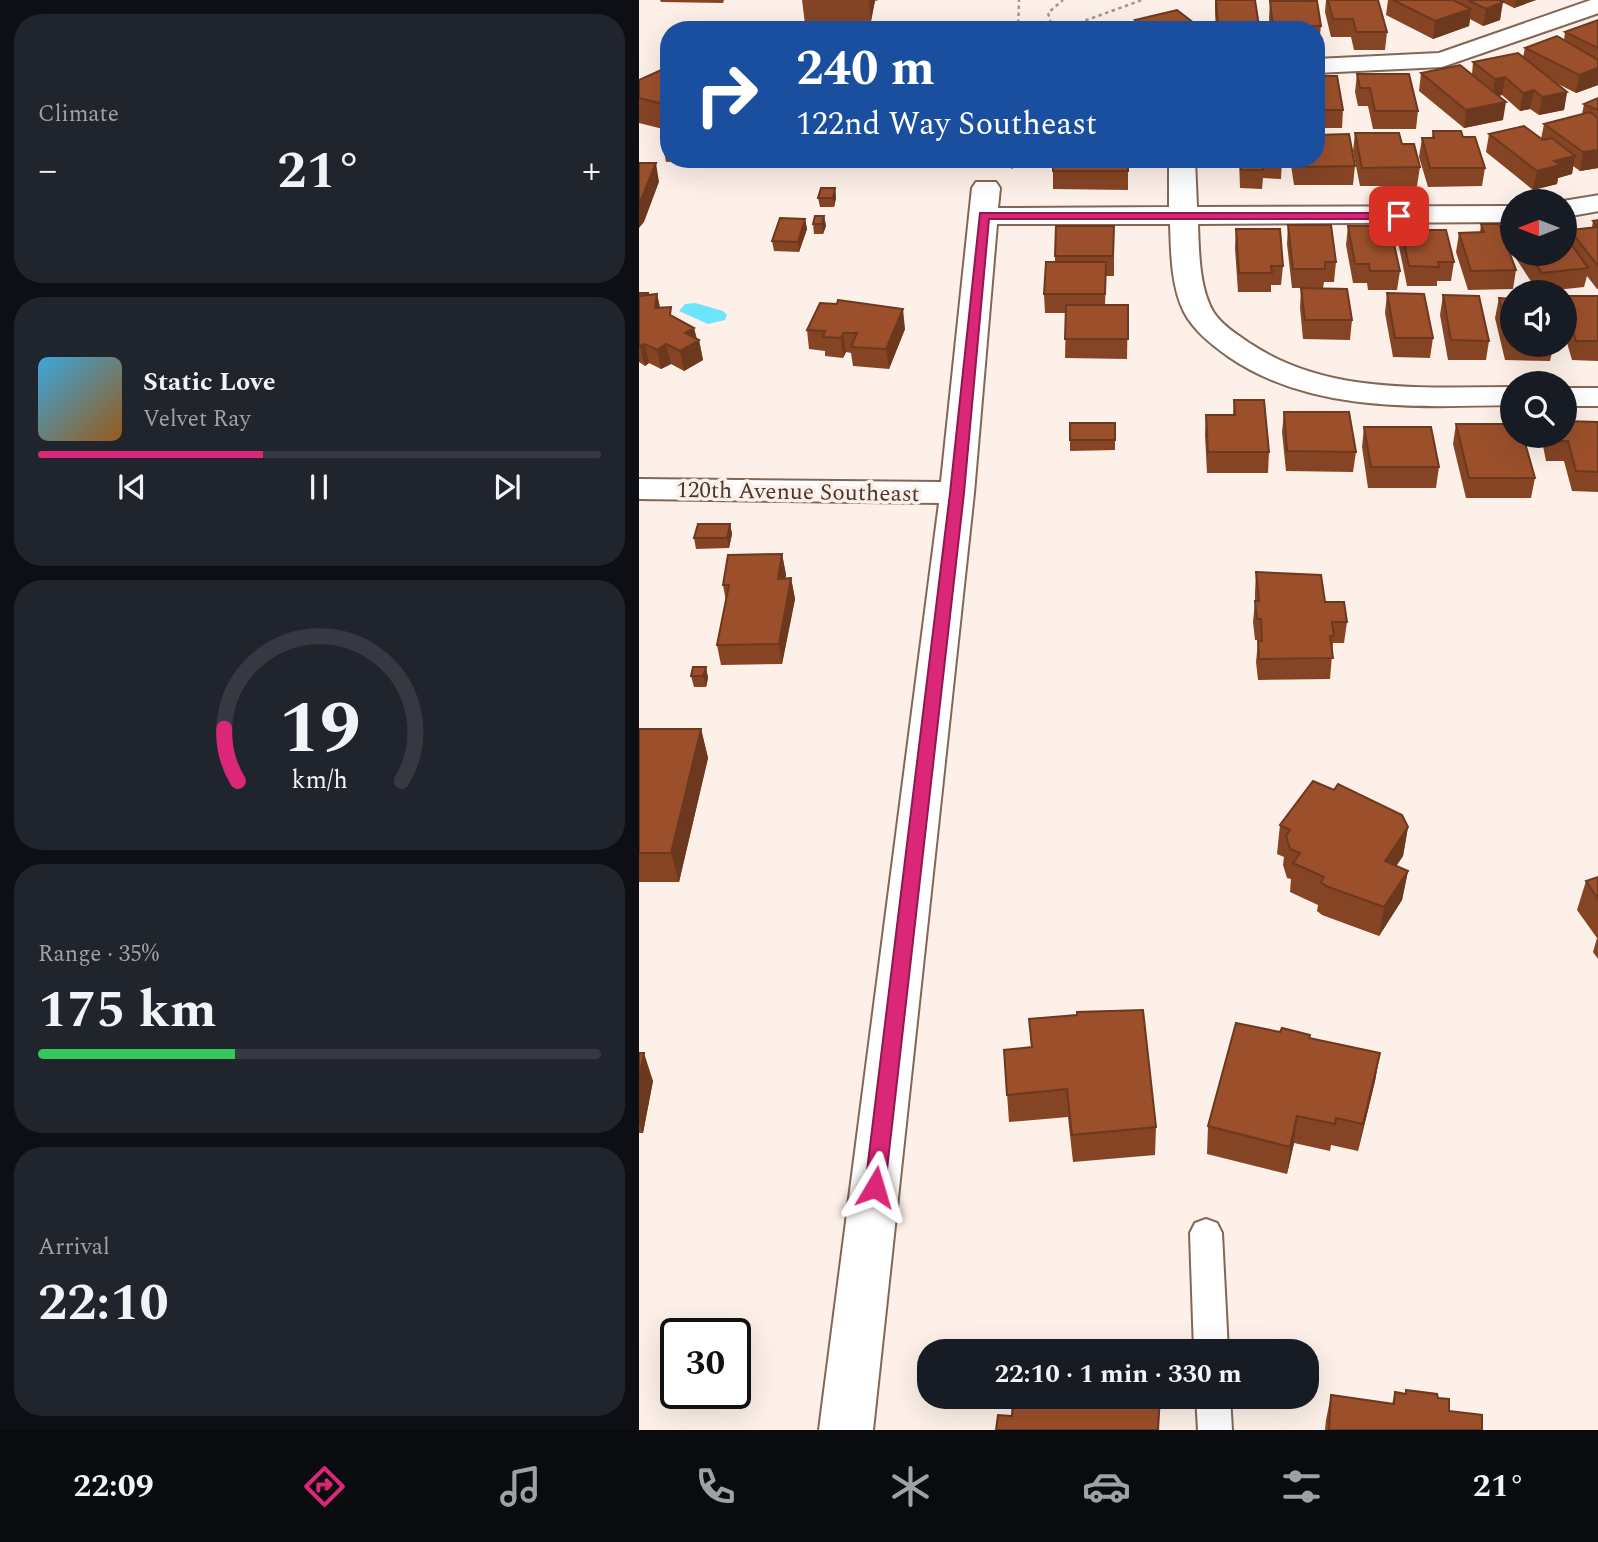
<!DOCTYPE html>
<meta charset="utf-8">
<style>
:root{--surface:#171b24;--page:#20242c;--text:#f1f3f6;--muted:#9ea1a6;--line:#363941;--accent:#db2777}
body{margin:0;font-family:Spectral,serif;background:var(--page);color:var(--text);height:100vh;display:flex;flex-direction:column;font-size:26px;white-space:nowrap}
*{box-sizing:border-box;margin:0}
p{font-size:23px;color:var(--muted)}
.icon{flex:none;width:38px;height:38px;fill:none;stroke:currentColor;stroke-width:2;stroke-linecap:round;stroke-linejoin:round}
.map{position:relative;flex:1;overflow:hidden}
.panel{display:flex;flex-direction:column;gap:14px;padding:14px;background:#0d0f14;width:639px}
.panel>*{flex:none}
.top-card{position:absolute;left:21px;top:21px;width:665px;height:147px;border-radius:28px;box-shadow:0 7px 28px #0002;background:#1a4fa0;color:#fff;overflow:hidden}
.needle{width:46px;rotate:270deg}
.tools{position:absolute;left:861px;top:189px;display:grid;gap:14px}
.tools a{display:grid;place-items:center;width:77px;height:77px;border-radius:50%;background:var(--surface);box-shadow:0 7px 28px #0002;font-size:35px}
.speed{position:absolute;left:21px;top:1318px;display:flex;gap:14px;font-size:35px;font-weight:700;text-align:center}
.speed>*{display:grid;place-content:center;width:91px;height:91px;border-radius:50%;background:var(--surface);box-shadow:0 7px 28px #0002;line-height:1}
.speed .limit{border:4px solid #111;border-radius:10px;background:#fff;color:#111}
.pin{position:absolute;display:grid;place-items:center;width:60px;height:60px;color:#fff;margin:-30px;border-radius:14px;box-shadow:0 4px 10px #0006}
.me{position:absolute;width:77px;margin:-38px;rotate:7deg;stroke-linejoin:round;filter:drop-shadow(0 0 5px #0008)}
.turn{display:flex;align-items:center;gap:24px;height:147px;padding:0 21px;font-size:32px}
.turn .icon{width:91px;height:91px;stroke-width:2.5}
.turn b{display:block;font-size:49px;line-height:60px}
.big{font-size:52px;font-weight:700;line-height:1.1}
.panel .widget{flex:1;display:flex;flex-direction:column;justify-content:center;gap:10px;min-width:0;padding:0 24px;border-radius:28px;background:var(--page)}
.panel .dial{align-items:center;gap:0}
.dial svg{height:182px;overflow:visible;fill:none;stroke:var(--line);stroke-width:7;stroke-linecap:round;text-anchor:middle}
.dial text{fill:var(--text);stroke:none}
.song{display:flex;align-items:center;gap:21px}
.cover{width:84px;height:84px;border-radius:10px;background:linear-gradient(135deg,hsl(200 70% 55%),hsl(30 70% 35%))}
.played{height:7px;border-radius:4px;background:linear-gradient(90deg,var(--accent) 40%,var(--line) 40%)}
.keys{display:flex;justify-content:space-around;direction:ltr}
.heat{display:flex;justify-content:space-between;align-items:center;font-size:38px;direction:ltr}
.charge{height:10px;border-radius:5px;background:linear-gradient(90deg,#34c759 35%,var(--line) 0)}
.trip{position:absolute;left:278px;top:1339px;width:402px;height:70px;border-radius:28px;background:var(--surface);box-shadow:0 7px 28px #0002;font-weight:700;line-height:70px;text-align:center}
.tabs{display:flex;height:112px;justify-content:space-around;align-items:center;background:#090b0e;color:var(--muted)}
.tabs .icon{width:49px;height:49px}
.tabs .selected{color:var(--accent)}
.tabs b{font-size:32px;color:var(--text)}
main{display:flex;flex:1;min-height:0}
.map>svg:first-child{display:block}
.water{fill:#6ce4fd}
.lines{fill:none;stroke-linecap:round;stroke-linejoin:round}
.lane-casing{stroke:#836756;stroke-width:4}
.street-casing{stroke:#836756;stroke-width:4}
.path{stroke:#a2968e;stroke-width:2.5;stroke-dasharray:3.5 3.5;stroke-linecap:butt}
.lane{fill:#fff;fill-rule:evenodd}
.street{fill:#fff;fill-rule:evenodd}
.wall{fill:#854525}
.shaded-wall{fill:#6c381e}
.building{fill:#9b502b;stroke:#6c381e;stroke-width:2}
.route{fill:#db2777;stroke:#8e194d;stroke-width:2}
.labels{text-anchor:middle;stroke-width:7;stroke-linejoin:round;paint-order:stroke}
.street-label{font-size:23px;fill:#443830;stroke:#fdf0e8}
</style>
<main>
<section class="panel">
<div class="widget"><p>Climate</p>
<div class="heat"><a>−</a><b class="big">21°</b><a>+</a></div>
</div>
<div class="widget">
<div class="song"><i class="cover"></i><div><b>Static Love</b><p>Velvet Ray</p></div></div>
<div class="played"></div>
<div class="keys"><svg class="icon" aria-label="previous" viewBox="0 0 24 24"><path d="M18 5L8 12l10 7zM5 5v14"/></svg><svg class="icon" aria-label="pause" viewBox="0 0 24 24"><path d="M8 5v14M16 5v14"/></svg><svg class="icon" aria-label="next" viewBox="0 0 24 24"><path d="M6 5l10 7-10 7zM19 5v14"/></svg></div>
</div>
<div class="widget dial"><svg viewBox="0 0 100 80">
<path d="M14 69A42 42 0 1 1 86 69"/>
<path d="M14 69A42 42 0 0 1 8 46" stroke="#db2777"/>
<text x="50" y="56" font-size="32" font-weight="700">19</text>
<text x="50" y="72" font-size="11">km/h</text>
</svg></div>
<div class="widget"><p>Range · 35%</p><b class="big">175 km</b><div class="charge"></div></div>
<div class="widget"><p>Arrival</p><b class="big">22:10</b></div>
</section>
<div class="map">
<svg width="960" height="1430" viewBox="0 0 960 1430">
<rect width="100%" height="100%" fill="#fdf0e8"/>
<path class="water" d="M 56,303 L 84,311 L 88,315 L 86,320 L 69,324 L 40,311 L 46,304 Z"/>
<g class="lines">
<defs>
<path id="lane" d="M 567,1219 L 578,1223 L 583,1233 L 589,1351 L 555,1351 L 551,1233 L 556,1223 Z
M 557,1396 L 591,1396 L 593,1430 L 559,1430 Z"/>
<path id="street" d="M 952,0 L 960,0 L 960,13 L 803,67 L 677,73 L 677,59 L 800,53 Z
M 530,159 L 556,159 L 558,207 L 873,206 L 873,222 L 559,224 C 560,251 560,289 575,313 C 584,326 600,336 612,344 C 689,395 784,387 873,387 L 873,405 C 778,407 672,413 590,357 C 573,345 555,331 545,312 C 532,286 532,252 531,224 L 358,224 L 335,493 L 234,1430 L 180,1430 L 300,503 L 0,499 L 0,479 L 302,482 L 333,188 L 337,182 L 357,182 L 361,188 L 359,208 L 530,207 Z
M 960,195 L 960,211 L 926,217 L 924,201 Z
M 926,388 L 960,388 L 960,406 L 926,406 Z"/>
</defs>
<use href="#lane" class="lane-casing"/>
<use href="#street" class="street-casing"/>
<path class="path" d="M 379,30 L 380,0
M 414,30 L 409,13 L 424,0
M 420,30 L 503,0
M 371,159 L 373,169"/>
<use href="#lane" class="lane"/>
<use href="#street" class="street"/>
</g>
<path class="wall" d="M 21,0 L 85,0 L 84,3 L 22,2 Z
M 134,0 L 240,0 L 236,1 L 232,21 L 166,24 L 163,0 Z
M 576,0 L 616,0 L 620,30 L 577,30 L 576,13 Z
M 687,0 L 739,0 L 748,32 L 746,50 L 715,50 L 712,37 L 692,37 L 686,12 Z
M 749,0 L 897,0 L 875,8 L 863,2 L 861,20 L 844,26 L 831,19 L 830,26 L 794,39 L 747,15 Z
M 631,1 L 682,26 L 680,43 L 677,43 L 677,30 L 631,30 L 630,19 Z
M 496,20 L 564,30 L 495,30 Z
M 959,20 L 959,85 L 937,93 L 917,83 L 928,92 L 925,110 L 900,115 L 891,109 L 881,111 L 863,95 L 860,96 L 864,120 L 825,128 L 780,91 L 782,73 L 833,74 L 834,62 L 884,57 L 886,48 L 925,40 L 926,32 Z
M 30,72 L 30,159 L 78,160 L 27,162 L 22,136 L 24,129 L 0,123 L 0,80 Z
M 718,74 L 779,111 L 777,129 L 734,129 L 729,106 L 719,106 L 716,92 Z
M 677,76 L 704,110 L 703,128 L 677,128 Z
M 959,98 L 959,168 L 941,171 L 934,166 L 933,174 L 919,178 L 918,184 L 894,190 L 847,152 L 850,134 L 902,139 L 905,124 L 943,114 L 945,104 Z
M 794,131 L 824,137 L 846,168 L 843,186 L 789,187 L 780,157 L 783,138 L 793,138 Z
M 716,133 L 763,144 L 781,167 L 778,186 L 721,186 L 714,151 Z
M 489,159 L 489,190 L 414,189 L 414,171 Z
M 600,159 L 643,159 L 642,179 L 624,178 L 623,189 L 601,188 Z
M 651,159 L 677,159 L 716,166 L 714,185 L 655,185 Z
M 196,188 L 197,198 L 195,207 L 181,207 L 179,198 Z
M 185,216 L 187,226 L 184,234 L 175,234 L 174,224 Z
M 166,219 L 168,229 L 160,252 L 135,251 L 133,241 Z
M 959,220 L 959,289 L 958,289 L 948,276 L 945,287 L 899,292 L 874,254 L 926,254 L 931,230 L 953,227 L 954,221 Z
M 761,223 L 782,230 L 815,262 L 812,281 L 798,281 L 798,286 L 768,286 L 759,242 Z
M 842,224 L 867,242 L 870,224 L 873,224 L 873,253 L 868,246 L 877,270 L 874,289 L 829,290 L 817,252 L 820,233 L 841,232 Z
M 649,225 L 697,262 L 695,282 L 685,282 L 684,288 L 653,288 L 648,244 Z
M 475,226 L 475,276 L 467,276 L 466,305 L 489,305 L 488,359 L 426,358 L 427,313 L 406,313 L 405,294 L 416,262 L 416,256 Z
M 709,226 L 761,271 L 758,290 L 729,290 L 728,283 L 714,283 L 707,245 Z
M 597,229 L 644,266 L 642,285 L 632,285 L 632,292 L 599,292 L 596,248 Z
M 662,288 L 713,320 L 711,340 L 664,339 L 661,308 Z
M 0,293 L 9,293 L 10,295 L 18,294 L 21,307 L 34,317 L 55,328 L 58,339 L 60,340 L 64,360 L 45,371 L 32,364 L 22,369 L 10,363 L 6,366 L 0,362 Z
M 748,293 L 794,338 L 791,358 L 754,357 L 746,313 Z
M 804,295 L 850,341 L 847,360 L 809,360 L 801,315 Z
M 926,296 L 959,296 L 959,361 L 933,360 L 926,336 Z
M 860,298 L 873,299 L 873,345 L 915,345 L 911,361 L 866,360 L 856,318 Z
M 266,329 L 250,369 L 214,366 L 212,353 L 207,352 L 204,358 L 186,356 L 186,351 L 170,349 L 168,330 Z
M 595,400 L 630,452 L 629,473 L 568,473 L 566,435 L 567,415 L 594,415 Z
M 645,412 L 717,452 L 714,472 L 647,471 L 643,432 Z
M 959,422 L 959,492 L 933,491 L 925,461 L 907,461 L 903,441 L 904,436 L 926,436 Z
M 431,423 L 476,423 L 476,450 L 431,451 Z
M 817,424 L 896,478 L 892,498 L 827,498 L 814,444 Z
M 725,427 L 800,467 L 797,488 L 729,488 L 723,447 Z
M 91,524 L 93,534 L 90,548 L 57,549 L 55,538 Z
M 143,554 L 147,575 L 146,579 L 152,578 L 156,599 L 143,664 L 82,665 L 78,645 L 87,601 L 84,585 Z
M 617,572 L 686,602 L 708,622 L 705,643 L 694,643 L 691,679 L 619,680 L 617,662 L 619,641 L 620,640 L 616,640 L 614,622 L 616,601 L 616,593 Z
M 67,667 L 69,678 L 67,687 L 55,687 L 52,676 Z
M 0,729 L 62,729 L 69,758 L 40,882 L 0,882 Z
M 641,825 L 769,827 L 764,856 L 757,866 L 769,871 L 763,900 L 740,936 L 683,915 L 678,911 L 679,905 L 651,892 L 652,879 L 648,878 L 644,865 L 645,857 L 638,854 Z
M 959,877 L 959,959 L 954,952 L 958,938 L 938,910 L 947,881 Z
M 438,1012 L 517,1127 L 516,1155 L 434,1162 L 429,1117 L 370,1122 L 365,1050 L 392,1047 L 390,1019 L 438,1015 Z
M 670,1038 L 741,1053 L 736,1081 L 719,1151 L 692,1145 L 691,1151 L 655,1143 L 648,1174 L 568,1154 L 569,1126 Z
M 0,1053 L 14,1081 L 4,1133 L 0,1133 Z
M 756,1392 L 799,1398 L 810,1411 L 843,1430 L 686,1430 L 687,1420 L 692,1395 L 753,1404 Z"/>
<path class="shaded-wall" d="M 230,0 L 236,0 L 232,21 Z
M 847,0 L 863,0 L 863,3 L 864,2 L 861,20 L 844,26 L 847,9 Z
M 877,0 L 897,0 L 875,8 Z
M 832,9 L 830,26 L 794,39 L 796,21 Z
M 959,68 L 959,85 L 937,93 L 940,75 Z
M 866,77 L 863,95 L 853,97 L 856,79 Z
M 895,90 L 891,109 L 881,111 L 884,93 Z
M 928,92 L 925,110 L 900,115 L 903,97 Z
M 867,102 L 864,120 L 825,128 L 827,110 Z
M 959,150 L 959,168 L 941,171 L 944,152 Z
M 936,156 L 933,174 L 919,178 L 918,184 L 894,190 L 898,171 L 915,161 Z
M 17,163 L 20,182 L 5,222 L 0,228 L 0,204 Z
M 196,188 L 197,198 L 195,207 L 194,198 Z
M 185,216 L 187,226 L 184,234 L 183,224 Z
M 166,219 L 168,229 L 160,252 L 159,242 Z
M 18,294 L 22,314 L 16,308 Z
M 264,309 L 266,329 L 250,369 L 247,349 Z
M 55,328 L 58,342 L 60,340 L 64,360 L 45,371 L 41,351 L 46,333 Z
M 204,333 L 207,352 L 204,358 L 202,338 Z
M 6,344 L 10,363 L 6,366 L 1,346 Z
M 27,344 L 32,364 L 22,369 L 18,350 Z
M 91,524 L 93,534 L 90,548 L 88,538 Z
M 143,554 L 147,575 L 142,599 L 139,579 Z
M 152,578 L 156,599 L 143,664 L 140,644 Z
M 67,667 L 69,678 L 67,687 L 64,676 Z
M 62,729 L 69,758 L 40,882 L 32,853 Z
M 769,827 L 764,856 L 741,890 L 746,861 Z
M 769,871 L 763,900 L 740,936 L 745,907 Z
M 5,1053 L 14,1081 L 4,1133 L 0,1122 L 0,1077 Z
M 741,1053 L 736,1081 L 719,1151 L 724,1124 Z
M 658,1116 L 655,1143 L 648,1174 L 651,1147 Z"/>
<path class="building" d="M 577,0 L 616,0 L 620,26 L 579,26 Z
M 689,0 L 739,0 L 748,32 L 717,32 L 714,19 L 694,19 Z
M 754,0 L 814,0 L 832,9 L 796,21 Z
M 829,0 L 859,0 L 864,2 L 847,9 Z
M 631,1 L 678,1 L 682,26 L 634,26 Z
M 538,10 L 564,30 L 508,30 L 496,20 Z
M 959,20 L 959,48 L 926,32 Z
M 215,28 L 215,30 L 190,30 L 190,29 Z
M 918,36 L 959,60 L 959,68 L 940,75 L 886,48 Z
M 879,53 L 928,92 L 903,97 L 895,90 L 884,93 L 866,77 L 856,79 L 834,62 Z
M 821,65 L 867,102 L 827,110 L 782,73 Z
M 24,69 L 30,72 L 30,135 L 22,136 L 28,105 L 0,98 L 0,80 Z
M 718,74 L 770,74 L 779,111 L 736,111 L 731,88 L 721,88 Z
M 677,76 L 698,76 L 704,110 L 677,110 Z
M 959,98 L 959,110 L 945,104 Z
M 951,112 L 959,118 L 959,150 L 944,152 L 905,124 Z
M 885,126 L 904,140 L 913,138 L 936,156 L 915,161 L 921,165 L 898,171 L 850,134 Z
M 794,131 L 822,131 L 824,137 L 836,137 L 846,168 L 791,168 L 783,138 L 795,138 Z
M 716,133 L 760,133 L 763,144 L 775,144 L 781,167 L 723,168 Z
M 710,134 L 716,166 L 656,167 L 655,159 L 677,159 L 677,135 Z
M 414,159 L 489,159 L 489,171 L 414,171 Z
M 601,159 L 643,159 L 643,160 L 624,160 L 624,170 L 602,170 Z
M 0,163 L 17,163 L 0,204 Z
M 182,188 L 196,188 L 194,198 L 179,198 Z
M 176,216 L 185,216 L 183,224 L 174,224 Z
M 141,218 L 166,219 L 159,242 L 133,241 Z
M 959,220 L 959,266 L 931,230 L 959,227 L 954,221 Z
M 761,223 L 780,223 L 782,230 L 807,230 L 815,262 L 799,262 L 800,267 L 770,266 Z
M 842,224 L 860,224 L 877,270 L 832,271 L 820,233 L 845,232 Z
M 649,225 L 692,225 L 697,262 L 686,262 L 686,269 L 654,269 Z
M 417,226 L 475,226 L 474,256 L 416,256 Z
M 709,226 L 751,226 L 761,271 L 731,271 L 730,264 L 716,264 Z
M 597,229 L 641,229 L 644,266 L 632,266 L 633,273 L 600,273 Z
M 926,235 L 949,268 L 903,273 L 890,254 L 926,254 Z
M 407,262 L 467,262 L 466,294 L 405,294 Z
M 662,288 L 708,289 L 713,320 L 666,320 Z
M 0,293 L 9,293 L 9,295 L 0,296 Z
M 748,293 L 785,294 L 794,338 L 756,338 Z
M 18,294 L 16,308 L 32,307 L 31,315 L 55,328 L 46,333 L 60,340 L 41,351 L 27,344 L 18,350 L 6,344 L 1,346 L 0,346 L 0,296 Z
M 804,295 L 840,296 L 850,341 L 812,340 Z
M 926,296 L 959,296 L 959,341 L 937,341 L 926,303 Z
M 860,298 L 873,299 L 873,341 L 870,341 Z
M 199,300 L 264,309 L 247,349 L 212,347 L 218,333 L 204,333 L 202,338 L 184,337 L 186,331 L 168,330 L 181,303 L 198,304 Z
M 427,305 L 489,305 L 489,339 L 426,339 Z
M 595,400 L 625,400 L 630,452 L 569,452 L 567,415 L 596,415 Z
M 645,412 L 710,412 L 717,452 L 648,451 Z
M 926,421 L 959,422 L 959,472 L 937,471 L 929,441 L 912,441 L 910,436 L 926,436 Z
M 431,423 L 476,423 L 476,440 L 431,440 Z
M 817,424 L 873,424 L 873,436 L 884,436 L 896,478 L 830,478 Z
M 725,427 L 792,427 L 800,467 L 732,467 Z
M 59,524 L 91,524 L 88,538 L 55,538 Z
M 143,554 L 139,579 L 152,578 L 140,644 L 78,645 L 90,585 L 84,585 L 89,555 Z
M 617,572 L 682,575 L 686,602 L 705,602 L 708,622 L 693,622 L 695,636 L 691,636 L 694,658 L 620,659 L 619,641 L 623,641 L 622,619 L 618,619 L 616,601 L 620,601 Z
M 54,667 L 67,667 L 64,676 L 52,676 Z
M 0,729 L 62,729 L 32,853 L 0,853 Z
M 674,781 L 695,790 L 699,784 L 763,815 L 769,827 L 746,861 L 769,871 L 745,907 L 687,886 L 682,882 L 685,877 L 654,863 L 661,853 L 651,849 L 647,836 L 651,830 L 641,825 Z
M 959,877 L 959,899 L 947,881 Z
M 504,1010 L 517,1127 L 433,1135 L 428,1089 L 368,1095 L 365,1050 L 393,1047 L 390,1019 L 438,1015 L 438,1012 Z
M 597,1023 L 641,1032 L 643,1028 L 671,1035 L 670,1038 L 741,1053 L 724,1124 L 697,1118 L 696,1124 L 658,1116 L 651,1147 L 569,1126 Z
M 0,1053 L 5,1053 L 0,1077 Z
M 767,1390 L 798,1394 L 799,1398 L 810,1399 L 810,1411 L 843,1415 L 843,1430 L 690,1430 L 692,1395 L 755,1404 L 756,1392 L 767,1394 Z
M 374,1396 L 521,1396 L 519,1430 L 357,1430 L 359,1415 L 373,1416 Z"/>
<path class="route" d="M 341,213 L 760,213 L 765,216 L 760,219 L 350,219 L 325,493 L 246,1187 L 243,1193 L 236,1196 L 229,1193 L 226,1187 L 311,493 Z"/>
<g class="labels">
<g class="street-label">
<text transform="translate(159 491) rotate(1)" y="8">120th Avenue Southeast</text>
</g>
</g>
</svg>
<div class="tools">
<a><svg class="needle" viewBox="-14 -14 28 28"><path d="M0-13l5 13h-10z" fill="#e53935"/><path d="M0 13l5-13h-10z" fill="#9ea1a6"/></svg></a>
<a><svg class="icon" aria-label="sound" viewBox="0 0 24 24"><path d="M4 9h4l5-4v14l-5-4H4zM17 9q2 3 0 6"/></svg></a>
<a><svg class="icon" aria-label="search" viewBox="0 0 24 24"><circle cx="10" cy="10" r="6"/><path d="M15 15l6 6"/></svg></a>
</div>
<div class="speed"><div class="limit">30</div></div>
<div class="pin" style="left:760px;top:216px;background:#d93025"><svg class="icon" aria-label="arrive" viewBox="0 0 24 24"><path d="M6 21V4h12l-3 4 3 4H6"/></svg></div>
<svg class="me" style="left:236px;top:1187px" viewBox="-20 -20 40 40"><path d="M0-17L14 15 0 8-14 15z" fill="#db2777" stroke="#fff" stroke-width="4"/></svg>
<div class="trip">22:10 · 1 min · 330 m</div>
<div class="top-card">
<div class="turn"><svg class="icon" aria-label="right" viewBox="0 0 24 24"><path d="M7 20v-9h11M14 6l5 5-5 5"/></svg><div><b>240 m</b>122nd Way Southeast</div></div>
</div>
</div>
</main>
<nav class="tabs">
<b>22:09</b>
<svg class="icon selected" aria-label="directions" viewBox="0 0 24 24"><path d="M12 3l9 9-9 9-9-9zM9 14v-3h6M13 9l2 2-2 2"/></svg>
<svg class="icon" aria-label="music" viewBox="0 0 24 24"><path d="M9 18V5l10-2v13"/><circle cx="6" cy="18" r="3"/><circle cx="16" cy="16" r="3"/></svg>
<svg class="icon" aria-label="phone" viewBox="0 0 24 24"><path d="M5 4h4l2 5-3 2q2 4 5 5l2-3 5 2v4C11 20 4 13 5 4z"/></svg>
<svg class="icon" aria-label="climate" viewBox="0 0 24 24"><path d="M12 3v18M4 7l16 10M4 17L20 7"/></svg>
<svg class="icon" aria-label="car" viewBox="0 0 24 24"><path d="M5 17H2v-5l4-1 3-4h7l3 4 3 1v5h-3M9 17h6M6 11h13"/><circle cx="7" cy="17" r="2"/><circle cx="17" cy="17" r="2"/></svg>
<svg class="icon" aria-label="filters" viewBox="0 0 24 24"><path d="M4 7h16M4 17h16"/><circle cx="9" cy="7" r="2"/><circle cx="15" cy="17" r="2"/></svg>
<b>21°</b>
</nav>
